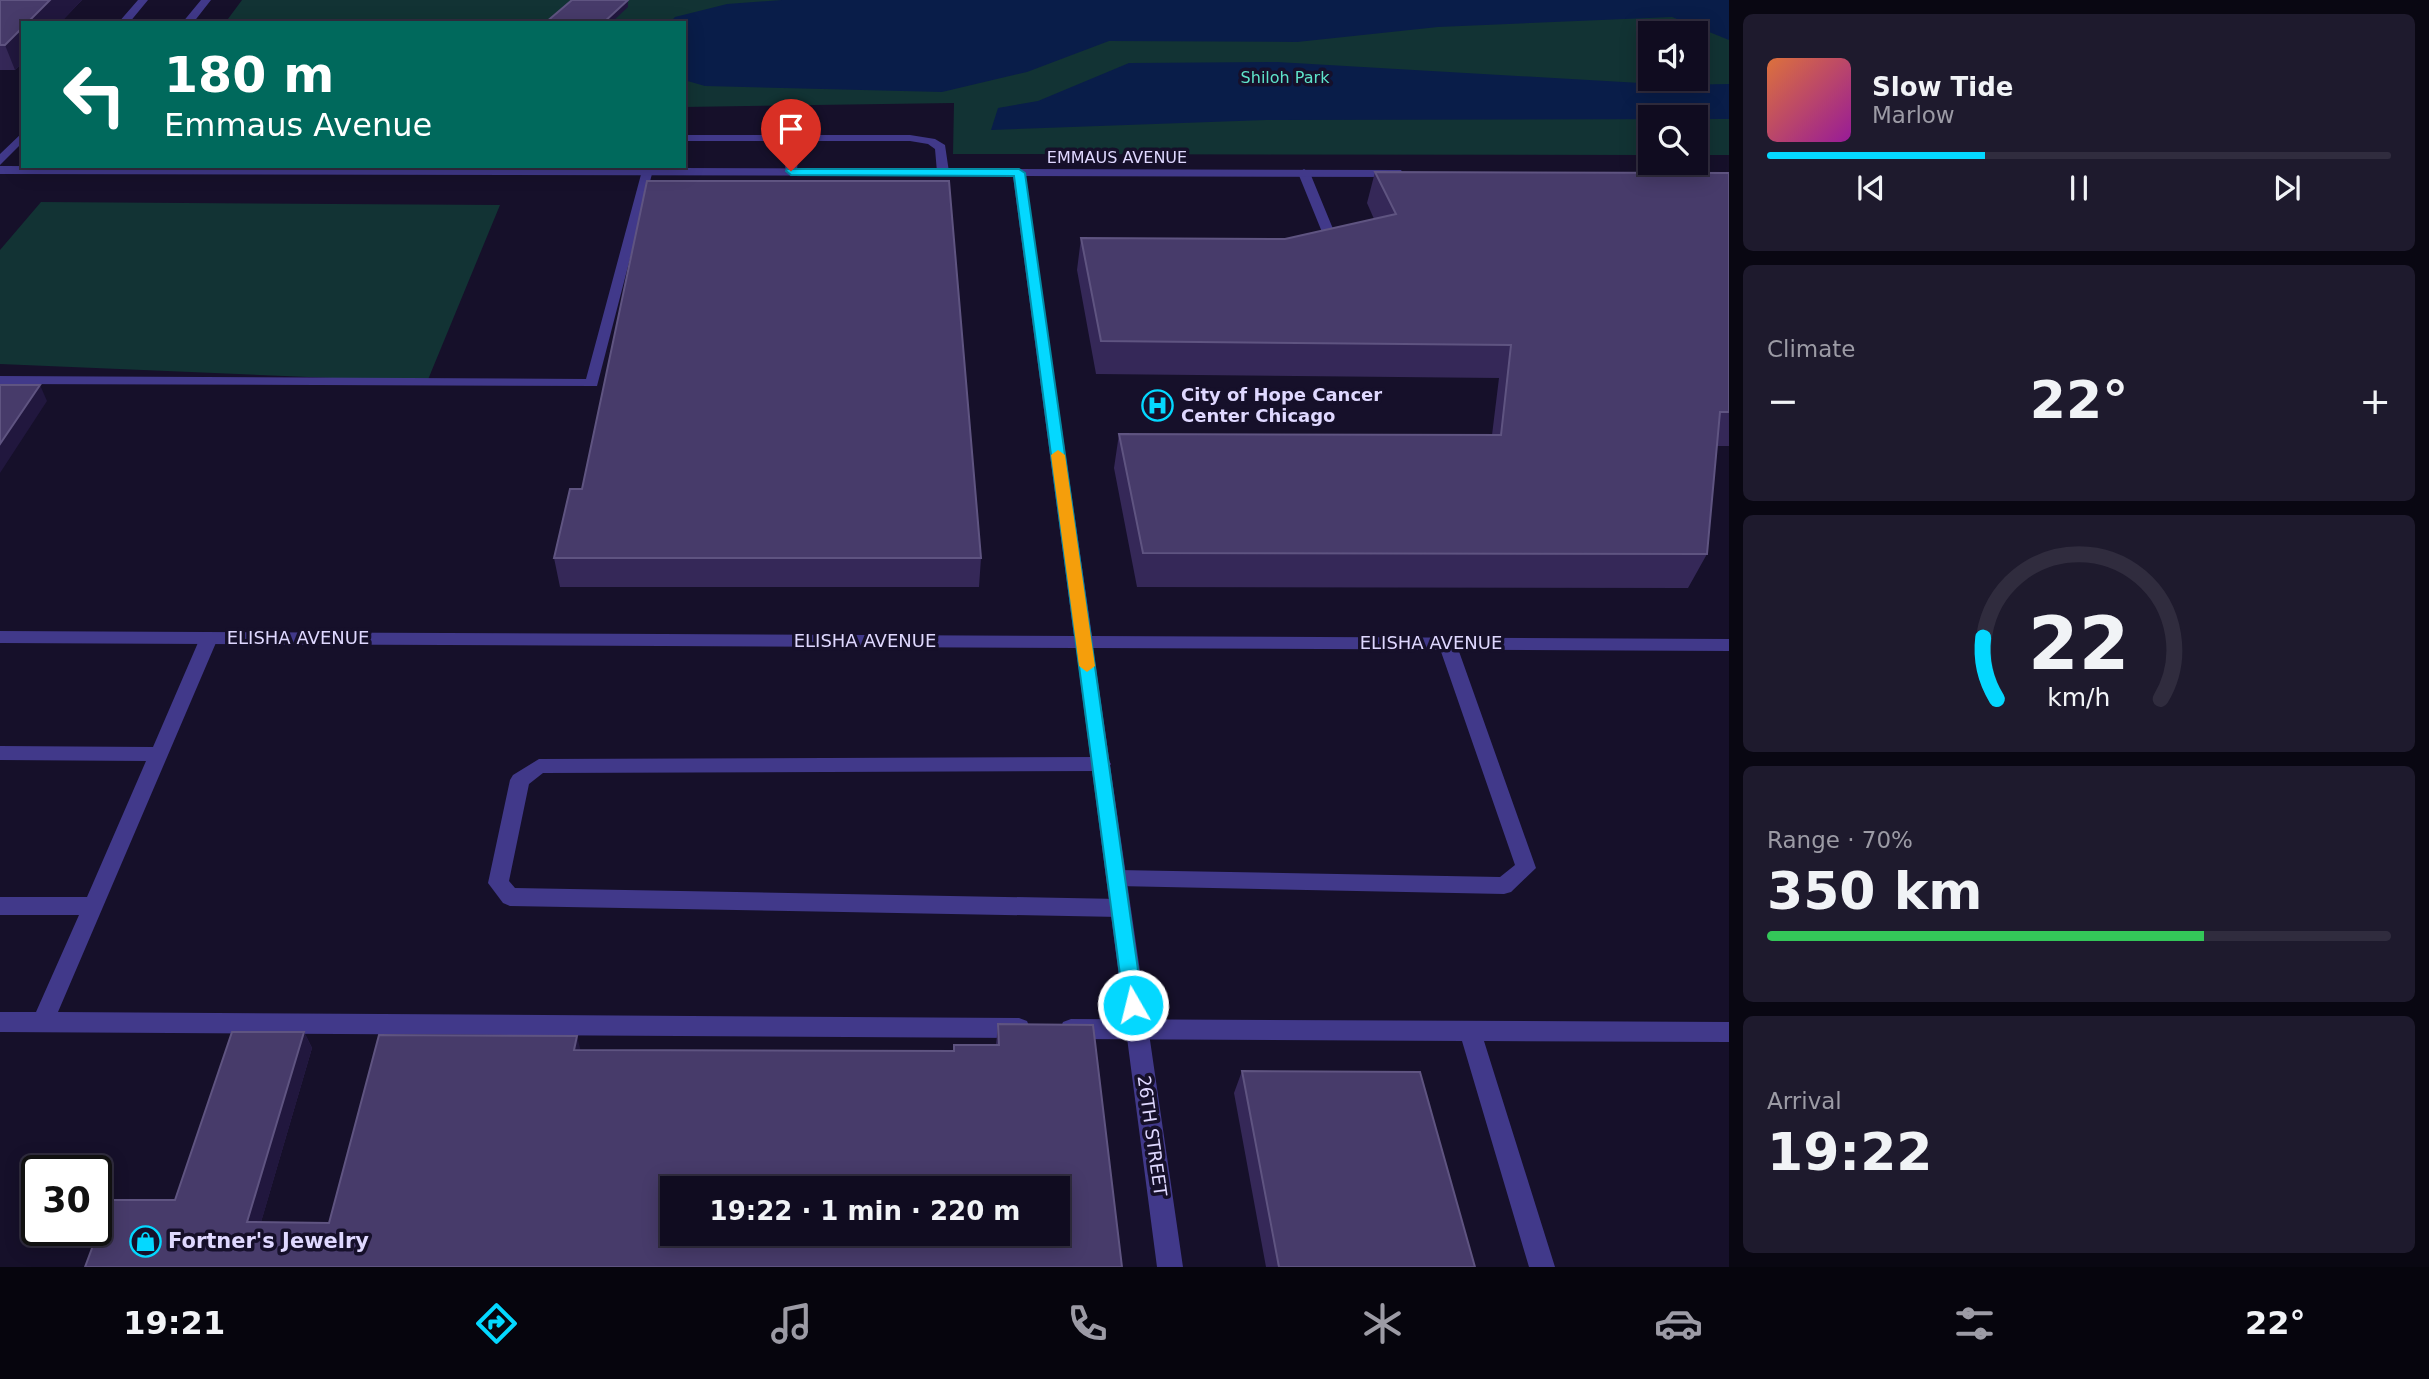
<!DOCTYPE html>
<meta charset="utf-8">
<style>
:root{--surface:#100c20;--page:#1e1a2d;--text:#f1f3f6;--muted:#9c9ba5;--line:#302c3e;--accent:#04d8ff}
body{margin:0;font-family:"DejaVu Sans",sans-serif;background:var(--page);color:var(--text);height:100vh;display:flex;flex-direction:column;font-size:26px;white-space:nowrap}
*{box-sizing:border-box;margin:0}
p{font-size:23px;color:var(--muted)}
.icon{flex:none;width:38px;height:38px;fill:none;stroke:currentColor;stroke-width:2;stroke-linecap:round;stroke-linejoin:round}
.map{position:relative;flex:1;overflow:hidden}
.drawer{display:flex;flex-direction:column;gap:14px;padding:14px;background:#090712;width:700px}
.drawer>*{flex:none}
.banner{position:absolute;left:21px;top:21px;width:665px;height:147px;border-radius:0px;box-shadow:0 4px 18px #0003,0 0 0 2px var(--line);background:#00695c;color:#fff;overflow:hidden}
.fabs{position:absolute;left:1638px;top:21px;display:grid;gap:14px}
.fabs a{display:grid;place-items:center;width:70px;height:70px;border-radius:0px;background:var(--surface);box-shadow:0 4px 18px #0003,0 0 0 2px var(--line);font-size:35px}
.speed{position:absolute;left:21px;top:1155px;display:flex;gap:14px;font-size:35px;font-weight:700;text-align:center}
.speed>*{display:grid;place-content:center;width:91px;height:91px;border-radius:50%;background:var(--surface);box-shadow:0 4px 18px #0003,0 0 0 2px var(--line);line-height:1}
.speed .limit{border:4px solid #111;border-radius:10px;background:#fff;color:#111}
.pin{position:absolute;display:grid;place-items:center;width:60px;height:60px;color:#fff;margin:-72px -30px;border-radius:50% 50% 50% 0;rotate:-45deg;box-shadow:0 0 7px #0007}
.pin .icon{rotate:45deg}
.me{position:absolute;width:77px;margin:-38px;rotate:352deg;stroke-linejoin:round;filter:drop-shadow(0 0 5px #0008)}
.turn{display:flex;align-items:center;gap:24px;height:147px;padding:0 28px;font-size:32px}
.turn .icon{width:91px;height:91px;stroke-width:2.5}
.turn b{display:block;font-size:49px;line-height:60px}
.big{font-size:52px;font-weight:600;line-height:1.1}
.drawer .tile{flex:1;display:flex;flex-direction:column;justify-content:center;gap:10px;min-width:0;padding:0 24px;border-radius:10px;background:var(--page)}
.drawer .dial{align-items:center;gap:0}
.dial svg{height:182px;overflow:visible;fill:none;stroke:var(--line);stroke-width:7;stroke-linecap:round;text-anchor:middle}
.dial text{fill:var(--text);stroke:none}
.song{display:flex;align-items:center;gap:21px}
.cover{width:84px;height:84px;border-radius:10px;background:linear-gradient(135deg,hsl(20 70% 55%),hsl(300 70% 35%))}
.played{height:7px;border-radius:4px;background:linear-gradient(90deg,var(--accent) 35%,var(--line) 35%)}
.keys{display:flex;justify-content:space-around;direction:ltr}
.heat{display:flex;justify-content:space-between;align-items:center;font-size:38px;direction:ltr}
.charge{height:10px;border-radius:5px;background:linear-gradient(90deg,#34c759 70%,var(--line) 0)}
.trip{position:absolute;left:660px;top:1176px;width:410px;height:70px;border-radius:0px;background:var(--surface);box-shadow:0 4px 18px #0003,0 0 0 2px var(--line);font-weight:600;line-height:70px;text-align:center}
.tab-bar{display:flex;height:112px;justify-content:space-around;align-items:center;background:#06050d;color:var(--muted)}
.tab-bar .icon{width:49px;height:49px}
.tab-bar .on{color:var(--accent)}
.tab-bar b{font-size:32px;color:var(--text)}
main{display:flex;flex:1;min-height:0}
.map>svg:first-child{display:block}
.green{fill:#123334;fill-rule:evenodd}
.water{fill:#091d49}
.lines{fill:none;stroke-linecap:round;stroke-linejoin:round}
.service{fill:#41398a;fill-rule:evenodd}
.minor{fill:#41398a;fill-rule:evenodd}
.tertiary{fill:#41398a;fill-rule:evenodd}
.wall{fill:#352858}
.shaded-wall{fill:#21173e}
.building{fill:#473b6a;stroke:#5f5481;stroke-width:2;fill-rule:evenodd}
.route{fill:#04d8ff;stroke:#038ca6;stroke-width:2}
.slow{fill:#f59e0b}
.labels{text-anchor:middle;stroke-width:7;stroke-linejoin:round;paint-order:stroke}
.far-park-label{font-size:16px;fill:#5fe4ca;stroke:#16102a}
.far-street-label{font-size:16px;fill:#dfd8ff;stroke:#16102a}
.poi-label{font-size:18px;font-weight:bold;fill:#dfd8ff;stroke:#16102a;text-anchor:start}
.street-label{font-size:18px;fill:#dfd8ff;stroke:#16102a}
.near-poi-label{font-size:21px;font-weight:bold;fill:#dfd8ff;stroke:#16102a;text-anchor:start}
</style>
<main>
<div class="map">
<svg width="1729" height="1267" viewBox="0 0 1729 1267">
<rect width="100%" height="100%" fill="#16102a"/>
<path class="green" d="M 242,0 L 1729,0 L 1729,155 L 1696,155 L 1696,117 L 1650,117 L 1650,155 L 953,154 L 954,103 L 684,107 L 684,23 L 225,23 ZM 1650,33 L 1696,33 L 1696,79 L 1650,79 Z
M 41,202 L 500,205 L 427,382 L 0,364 L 0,250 Z"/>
<path class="water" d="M 782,0 L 1729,0 L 1729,40 L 1672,17 L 1438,27 L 1297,42 L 1109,41 L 1027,72 L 942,92 L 705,86 L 684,80 L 684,23 L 669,23 L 675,17 L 727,4 Z
M 1277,62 L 1675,85 L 1729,84 L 1729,119 L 1266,120 L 991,130 L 998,108 L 1038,101 L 1129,63 Z"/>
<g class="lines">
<path class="service" d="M 201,0 L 211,0 L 193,23 L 182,23 Z
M 684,135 L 910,135 L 935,139 L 945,145 L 949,172 L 943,176 L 937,172 L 935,149 L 928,144 L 910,141 L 799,141 L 797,171 L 791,175 L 785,171 L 787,141 L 684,141 Z
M 643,167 L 653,170 L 597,386 L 0,384 L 0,376 L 586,379 Z
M 1304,169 L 1310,173 L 1338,241 L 1337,244 L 1322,245 L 1316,241 L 1324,237 L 1298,173 Z
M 209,632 L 218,638 L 58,1012 L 1019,1018 L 1027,1021 L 1030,1028 L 1027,1035 L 1019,1038 L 0,1032 L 0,1012 L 36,1012 L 79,915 L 0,915 L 0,897 L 87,897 L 146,761 L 0,760 L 0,746 L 153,747 L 200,638 Z
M 1447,637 L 1456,643 L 1536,868 L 1511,892 L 1504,894 L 1117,886 L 1110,884 L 1107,878 L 1110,872 L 1117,870 L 1500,877 L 1515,865 L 1438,643 Z
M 1101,757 L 1108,759 L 1111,764 L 1108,769 L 1101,771 L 543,773 L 529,784 L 509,881 L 515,888 L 1120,899 L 1127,902 L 1130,908 L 1127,914 L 1120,917 L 510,906 L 503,903 L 488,883 L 510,780 L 513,775 L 539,759 Z
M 1071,1019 L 1729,1022 L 1729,1042 L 1484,1041 L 1555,1267 L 1529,1267 L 1462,1041 L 1071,1039 L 1063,1036 L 1060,1029 L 1063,1022 Z"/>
<path class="minor" d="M 0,166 L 1401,170 L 1403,173 L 1397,177 L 1025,176 L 1092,636 L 1729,639 L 1729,651 L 1093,648 L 1183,1267 L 1157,1267 L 1076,648 L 0,643 L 0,631 L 1074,636 L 1013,176 L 0,174 Z"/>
<path class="tertiary" d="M 138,0 L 148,0 L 129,23 L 118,23 Z
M 23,132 L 23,142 L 0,165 L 0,154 Z"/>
</g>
<path class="wall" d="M 0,0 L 82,0 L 60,23 L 23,23 L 23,62 L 15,70 L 0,70 Z
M 1375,172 L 1729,173 L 1729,446 L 1717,446 L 1707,554 L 1688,588 L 1137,587 L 1114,468 L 1119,434 L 1492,435 L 1499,378 L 1096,374 L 1077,270 L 1081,238 L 1285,239 L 1374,219 L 1367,203 Z
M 554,558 L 981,558 L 979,587 L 560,587 Z
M 998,1024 L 1122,1267 L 85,1267 L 175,1200 L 304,1032 L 312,1048 L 261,1222 L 329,1223 L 580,1050 L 953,1051 L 954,1045 L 996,1045 Z
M 1242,1071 L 1475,1267 L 1266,1267 L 1234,1093 Z"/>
<path class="shaded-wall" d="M 50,0 L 82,0 L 60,23 L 27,23 Z
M 628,0 L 628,7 L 611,23 L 603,23 Z
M 23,27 L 23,62 L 15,70 L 5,45 Z
M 40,385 L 47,401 L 0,473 L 0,444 Z
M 304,1032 L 312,1048 L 257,1236 L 247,1222 Z
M 577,1036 L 581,1052 L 574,1050 Z"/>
<path class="building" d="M 0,0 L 50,0 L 27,23 L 23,23 L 23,27 L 5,45 L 0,45 Z
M 572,0 L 628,0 L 603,23 L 545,23 Z
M 1375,172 L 1729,173 L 1729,412 L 1720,412 L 1707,554 L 1143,553 L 1119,434 L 1501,435 L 1511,345 L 1101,341 L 1081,238 L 1285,239 L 1396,214 Z
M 647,181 L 949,181 L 981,558 L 554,558 L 570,489 L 582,489 Z
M 0,385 L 40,385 L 0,444 Z
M 998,1024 L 1093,1025 L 1122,1267 L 85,1267 L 110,1200 L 175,1200 L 232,1032 L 304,1032 L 247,1222 L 329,1223 L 379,1035 L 577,1036 L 574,1050 L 954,1051 L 954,1045 L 999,1045 ZM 672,1188 L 1057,1188 L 1057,1234 L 672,1234 Z
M 1242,1071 L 1420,1072 L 1475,1267 L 1279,1267 Z"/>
<path class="route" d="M 787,169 L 1019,169 L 1025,173 L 1143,1005 L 1141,1011 L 1133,1014 L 1126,1011 L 1124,1005 L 1014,176 L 791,175 L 786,171 Z"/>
<path class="slow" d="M 1058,450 L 1065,455 L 1095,666 L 1087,672 L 1079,666 L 1051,455 Z"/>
<defs>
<symbol id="hospital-ring" viewBox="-11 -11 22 22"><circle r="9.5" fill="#16102a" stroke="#04d8ff" stroke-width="1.5"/><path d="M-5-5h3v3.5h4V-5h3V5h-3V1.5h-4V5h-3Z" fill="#04d8ff"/></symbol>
<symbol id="shop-ring" viewBox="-11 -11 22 22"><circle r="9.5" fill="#16102a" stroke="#04d8ff" stroke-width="1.5"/><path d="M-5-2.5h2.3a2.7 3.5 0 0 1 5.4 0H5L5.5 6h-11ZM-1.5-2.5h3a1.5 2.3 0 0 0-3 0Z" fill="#04d8ff"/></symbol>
</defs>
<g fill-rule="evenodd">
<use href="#hospital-ring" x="1140" y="388" width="35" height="35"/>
<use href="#shop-ring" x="128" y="1224" width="35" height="35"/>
</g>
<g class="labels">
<g class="far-park-label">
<text x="1285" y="83">Shiloh Park</text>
</g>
<g class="far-street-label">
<text x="1117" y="163">EMMAUS AVENUE</text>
</g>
<g class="poi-label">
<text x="1181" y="401">City of Hope Cancer<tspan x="1181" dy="21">Center Chicago</tspan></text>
</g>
<g class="street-label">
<text x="298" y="644">ELISHA AVENUE</text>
<text x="865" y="647">ELISHA AVENUE</text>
<text x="1431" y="649">ELISHA AVENUE</text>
<text transform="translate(1152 1136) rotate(82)" y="6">26TH STREET</text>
</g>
<g class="near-poi-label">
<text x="168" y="1248">Fortner's Jewelry</text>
</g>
</g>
</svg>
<div class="fabs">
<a><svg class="icon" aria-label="sound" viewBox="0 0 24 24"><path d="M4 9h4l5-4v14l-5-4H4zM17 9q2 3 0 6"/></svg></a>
<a><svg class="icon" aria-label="search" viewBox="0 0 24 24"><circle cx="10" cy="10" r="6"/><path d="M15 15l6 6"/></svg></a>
</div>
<div class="speed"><div class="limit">30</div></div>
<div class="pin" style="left:791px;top:171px;background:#d93025"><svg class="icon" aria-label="arrive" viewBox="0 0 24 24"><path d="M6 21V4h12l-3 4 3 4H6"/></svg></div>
<svg class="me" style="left:1133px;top:1005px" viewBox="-20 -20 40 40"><circle r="17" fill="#04d8ff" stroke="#fff" stroke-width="3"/><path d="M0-11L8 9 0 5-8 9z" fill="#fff"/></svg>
<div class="trip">19:22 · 1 min · 220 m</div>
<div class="banner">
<div class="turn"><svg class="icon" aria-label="left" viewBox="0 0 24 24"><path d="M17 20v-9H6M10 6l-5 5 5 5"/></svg><div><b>180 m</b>Emmaus Avenue</div></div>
</div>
</div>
<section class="drawer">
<div class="tile">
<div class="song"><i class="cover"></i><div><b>Slow Tide</b><p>Marlow</p></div></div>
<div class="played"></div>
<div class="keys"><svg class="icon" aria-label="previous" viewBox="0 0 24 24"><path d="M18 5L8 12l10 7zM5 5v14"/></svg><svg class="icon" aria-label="pause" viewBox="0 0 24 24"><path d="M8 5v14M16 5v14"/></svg><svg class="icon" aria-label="next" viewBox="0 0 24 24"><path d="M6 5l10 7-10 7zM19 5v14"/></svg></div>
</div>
<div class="tile"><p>Climate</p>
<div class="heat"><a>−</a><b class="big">22°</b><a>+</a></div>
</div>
<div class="tile dial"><svg viewBox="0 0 100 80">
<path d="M14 69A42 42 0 1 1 86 69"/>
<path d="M14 69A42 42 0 0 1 8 42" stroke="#04d8ff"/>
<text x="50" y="56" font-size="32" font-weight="700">22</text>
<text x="50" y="72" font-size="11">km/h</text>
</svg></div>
<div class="tile"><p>Range · 70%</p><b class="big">350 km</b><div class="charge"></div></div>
<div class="tile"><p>Arrival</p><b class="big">19:22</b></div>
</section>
</main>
<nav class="tab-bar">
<b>19:21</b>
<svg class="icon on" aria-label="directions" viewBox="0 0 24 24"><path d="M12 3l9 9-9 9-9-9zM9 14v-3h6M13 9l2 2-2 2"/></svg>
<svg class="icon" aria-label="music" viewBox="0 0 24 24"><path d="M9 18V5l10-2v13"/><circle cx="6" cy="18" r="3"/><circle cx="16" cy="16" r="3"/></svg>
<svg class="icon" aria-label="phone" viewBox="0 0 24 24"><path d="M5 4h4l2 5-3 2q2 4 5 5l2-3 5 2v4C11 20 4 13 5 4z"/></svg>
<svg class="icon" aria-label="climate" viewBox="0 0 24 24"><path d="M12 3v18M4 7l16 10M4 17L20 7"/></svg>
<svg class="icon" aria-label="car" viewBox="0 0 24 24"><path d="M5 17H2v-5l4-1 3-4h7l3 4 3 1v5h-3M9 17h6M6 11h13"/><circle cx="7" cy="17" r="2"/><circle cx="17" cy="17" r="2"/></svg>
<svg class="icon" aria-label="filters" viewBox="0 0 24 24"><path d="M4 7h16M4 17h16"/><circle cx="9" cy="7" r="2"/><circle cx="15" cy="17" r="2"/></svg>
<b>22°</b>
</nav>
